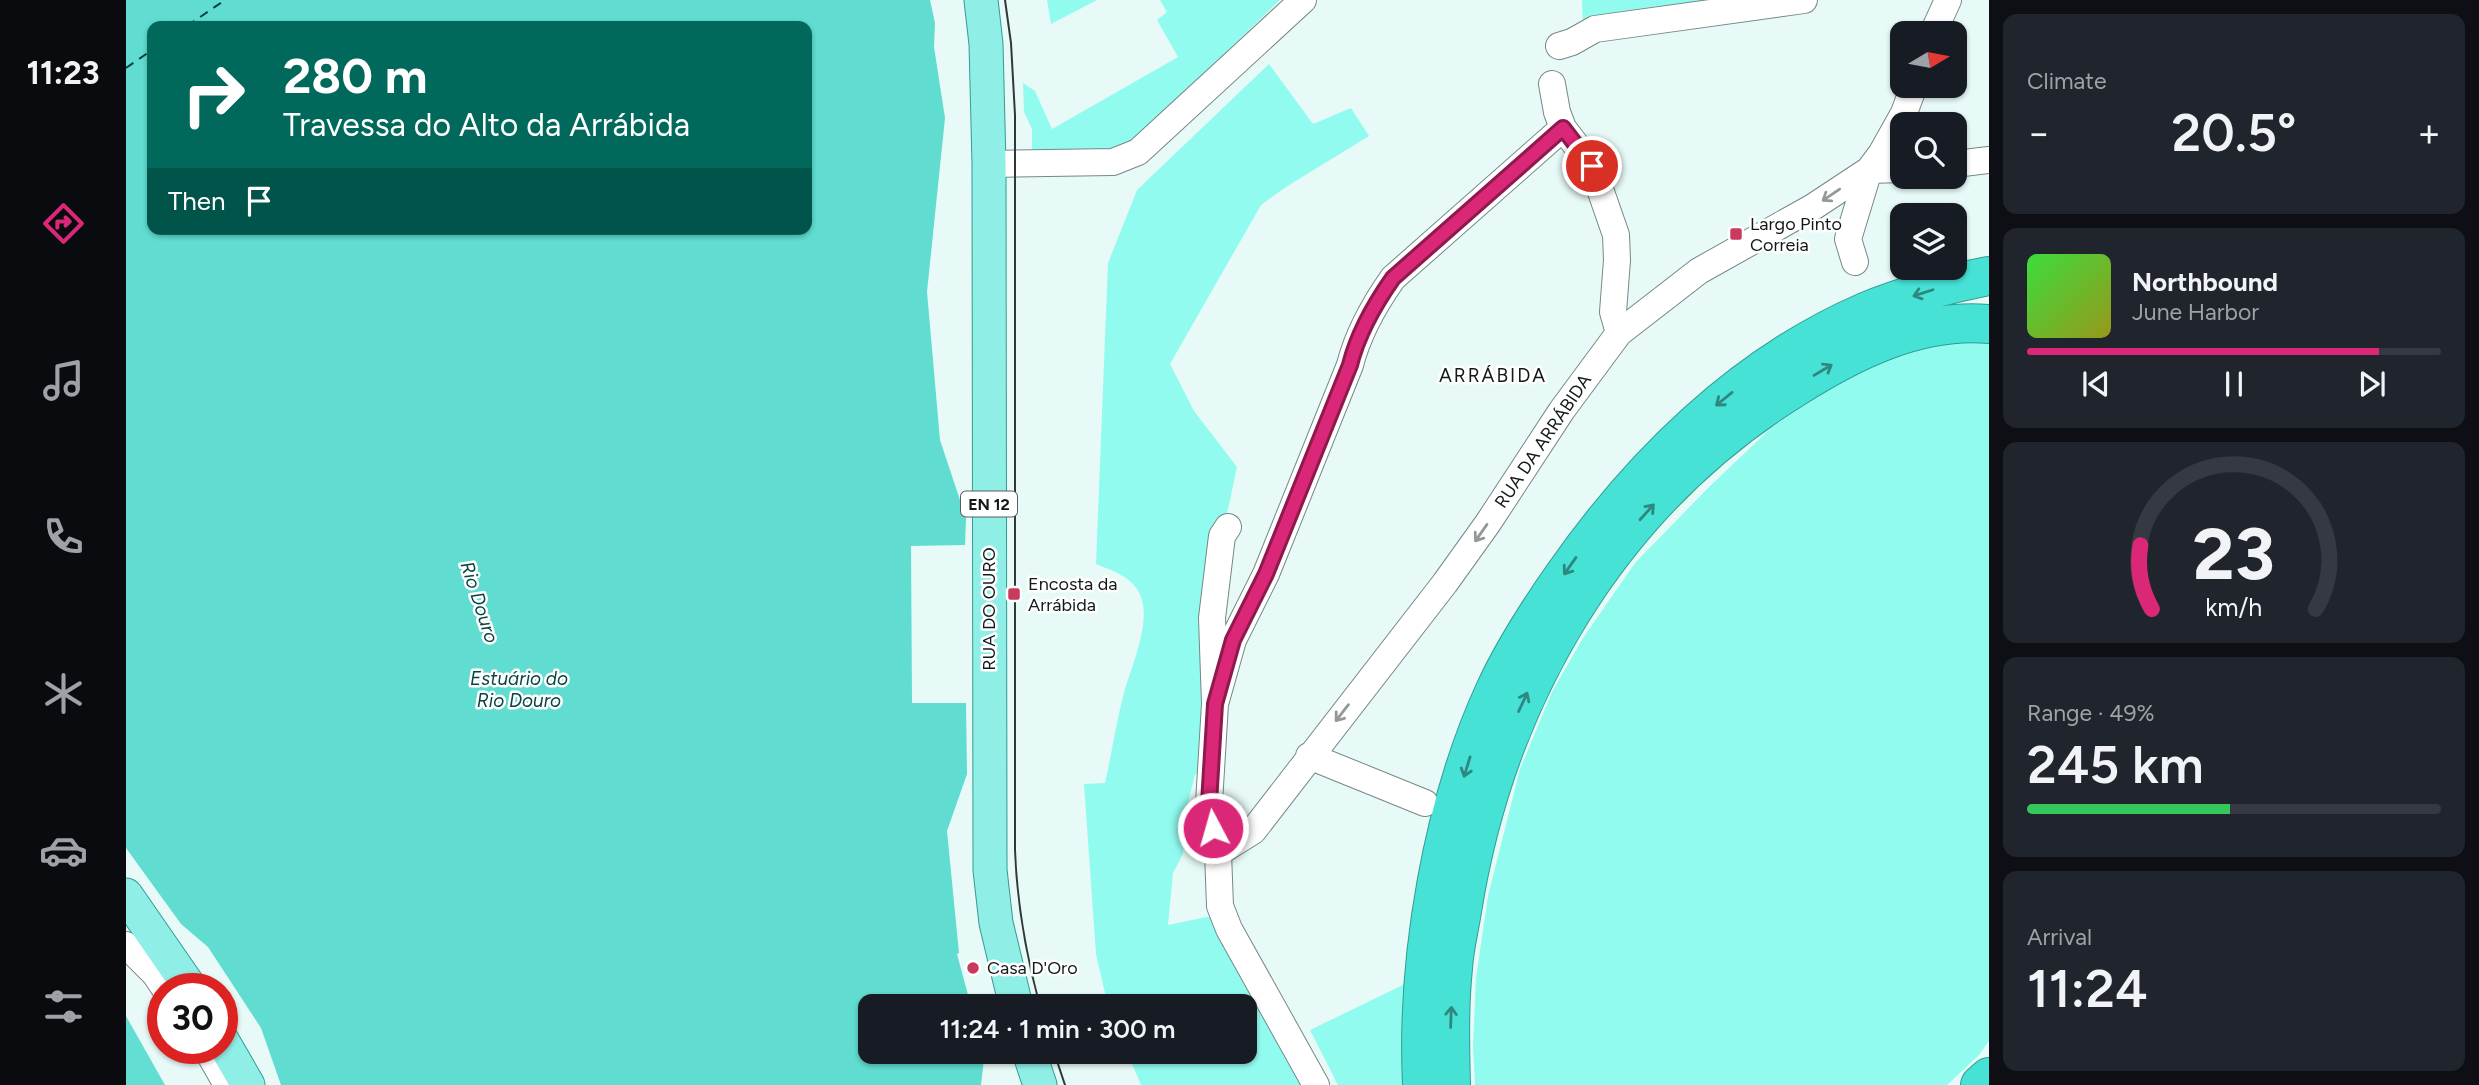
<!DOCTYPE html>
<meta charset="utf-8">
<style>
:root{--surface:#171b24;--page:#20242c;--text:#f1f3f6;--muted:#9ea1a6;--line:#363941;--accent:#db2777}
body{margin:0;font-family:Figtree,sans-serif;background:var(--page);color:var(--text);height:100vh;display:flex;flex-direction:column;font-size:26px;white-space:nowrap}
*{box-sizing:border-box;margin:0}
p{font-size:23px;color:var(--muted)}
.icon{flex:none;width:38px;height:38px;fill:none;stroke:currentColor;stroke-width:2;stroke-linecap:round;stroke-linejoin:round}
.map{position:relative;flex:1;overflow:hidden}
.side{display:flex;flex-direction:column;gap:14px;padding:14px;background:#0d0f14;width:490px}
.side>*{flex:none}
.guide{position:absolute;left:21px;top:21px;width:665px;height:214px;border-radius:14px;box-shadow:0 2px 5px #0004;background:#00695c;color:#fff;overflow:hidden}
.needle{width:46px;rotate:80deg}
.controls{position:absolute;left:1764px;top:21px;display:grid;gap:14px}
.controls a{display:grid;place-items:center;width:77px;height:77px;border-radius:14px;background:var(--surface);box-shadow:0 2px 5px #0004;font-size:35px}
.speed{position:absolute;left:21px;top:973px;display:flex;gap:14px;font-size:35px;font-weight:700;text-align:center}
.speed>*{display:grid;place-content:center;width:91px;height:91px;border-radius:50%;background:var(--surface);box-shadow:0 2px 5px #0004;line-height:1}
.speed .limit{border:10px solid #d22;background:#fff;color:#111}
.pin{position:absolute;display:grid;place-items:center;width:60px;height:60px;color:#fff;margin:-30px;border:4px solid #fff;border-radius:50%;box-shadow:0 2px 7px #0007}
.me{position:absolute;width:77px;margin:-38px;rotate:354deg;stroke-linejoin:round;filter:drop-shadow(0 0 5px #0008)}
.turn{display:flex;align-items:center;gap:24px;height:147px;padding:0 21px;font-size:32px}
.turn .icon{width:91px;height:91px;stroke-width:2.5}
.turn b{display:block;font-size:49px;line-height:60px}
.then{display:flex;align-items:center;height:66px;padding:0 21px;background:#0003;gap:14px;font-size:26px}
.big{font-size:52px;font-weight:600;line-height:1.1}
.side .widget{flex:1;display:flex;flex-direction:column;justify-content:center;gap:10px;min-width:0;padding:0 24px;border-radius:14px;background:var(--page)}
.side .dial{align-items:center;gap:0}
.dial svg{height:182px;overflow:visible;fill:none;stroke:var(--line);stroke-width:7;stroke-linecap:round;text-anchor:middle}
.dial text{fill:var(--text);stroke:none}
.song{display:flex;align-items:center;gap:21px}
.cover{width:84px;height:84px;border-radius:10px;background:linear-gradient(135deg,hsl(120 70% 55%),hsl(60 70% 35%))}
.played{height:7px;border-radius:4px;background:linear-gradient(90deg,var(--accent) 85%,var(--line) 85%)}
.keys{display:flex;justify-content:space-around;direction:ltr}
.heat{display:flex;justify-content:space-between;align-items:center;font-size:38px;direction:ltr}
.charge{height:10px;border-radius:5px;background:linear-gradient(90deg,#34c759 49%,var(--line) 0)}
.trip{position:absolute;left:732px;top:994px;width:399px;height:70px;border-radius:14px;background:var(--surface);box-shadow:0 2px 5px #0004;font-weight:600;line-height:70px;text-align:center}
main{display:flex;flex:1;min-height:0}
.dock{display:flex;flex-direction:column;width:126px;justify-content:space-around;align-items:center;background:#090b0e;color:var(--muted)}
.dock .icon{width:49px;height:49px}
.dock .selected{color:var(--accent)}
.dock b{font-size:32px;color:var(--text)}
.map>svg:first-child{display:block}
.green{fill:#91fbf0}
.forest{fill:#62ded2}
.water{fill:#60dcd0;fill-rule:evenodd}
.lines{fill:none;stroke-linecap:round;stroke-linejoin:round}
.ferry{stroke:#0a4440;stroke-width:2;stroke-dasharray:9 7;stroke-linecap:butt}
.minor-casing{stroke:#768885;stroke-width:28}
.major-casing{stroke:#339c93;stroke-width:35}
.highway-casing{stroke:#339c93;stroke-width:40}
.minor{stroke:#fff;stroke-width:26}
.major{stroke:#8feee6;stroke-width:33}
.highway{stroke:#45e2d5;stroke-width:38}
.tram{stroke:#303937;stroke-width:2}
.oneway{stroke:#949897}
.oneway2{stroke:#2e8880}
.route-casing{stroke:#8e194d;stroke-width:18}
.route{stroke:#db2777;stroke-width:12}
.poi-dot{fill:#c93a5c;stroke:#fff;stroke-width:2.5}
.labels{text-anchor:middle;stroke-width:5;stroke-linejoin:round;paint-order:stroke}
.shield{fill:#fff;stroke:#595e5d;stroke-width:2}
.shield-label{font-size:16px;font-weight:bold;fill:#121918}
.poi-label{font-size:18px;fill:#121918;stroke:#fff;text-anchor:start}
.street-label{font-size:18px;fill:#121918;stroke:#fff}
.neighbourhood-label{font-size:19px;letter-spacing:2px;fill:#121918;stroke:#fff}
.water-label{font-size:19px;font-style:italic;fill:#0a4440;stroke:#fff}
</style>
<main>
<nav class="dock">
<b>11:23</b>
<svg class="icon selected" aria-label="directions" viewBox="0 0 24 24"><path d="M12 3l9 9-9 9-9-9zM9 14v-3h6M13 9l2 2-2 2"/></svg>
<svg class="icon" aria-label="music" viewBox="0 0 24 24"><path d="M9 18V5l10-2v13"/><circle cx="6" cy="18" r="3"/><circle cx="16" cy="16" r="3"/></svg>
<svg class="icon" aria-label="phone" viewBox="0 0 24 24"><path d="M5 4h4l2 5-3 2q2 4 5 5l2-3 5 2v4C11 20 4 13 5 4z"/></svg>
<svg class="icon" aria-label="climate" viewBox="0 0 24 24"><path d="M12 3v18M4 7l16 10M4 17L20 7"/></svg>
<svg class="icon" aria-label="car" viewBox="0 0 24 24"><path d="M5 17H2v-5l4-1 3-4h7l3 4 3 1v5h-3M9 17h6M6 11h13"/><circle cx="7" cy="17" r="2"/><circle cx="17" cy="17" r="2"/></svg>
<svg class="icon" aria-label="filters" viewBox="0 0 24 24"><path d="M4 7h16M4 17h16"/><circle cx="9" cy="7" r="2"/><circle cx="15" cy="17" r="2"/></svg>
</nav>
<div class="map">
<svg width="1863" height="1085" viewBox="0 0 1863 1085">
<rect width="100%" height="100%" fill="#e7faf7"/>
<path class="green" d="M 921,0 L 971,0 L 925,24 Z
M 1034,0 L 1154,0 L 1007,141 L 985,151 L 906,150 L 906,129 L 898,112 L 897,83 L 909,91 L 926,129 L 1052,57 L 1031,20 L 1041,12 Z
M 1456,0 L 1632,0 L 1457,29 Z
M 1143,64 L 1187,124 L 1225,108 L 1243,136 L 1160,187 L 1135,205 L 1044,364 L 1068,411 L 1111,467 L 1099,523 L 1081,773 L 1069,774 L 1059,815 L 1057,854 L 1047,873 L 1042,925 L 1085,916 L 1178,1085 L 1015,1085 L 1001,1052 L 1118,1052 L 1118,1006 L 982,1006 L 970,954 L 958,784 L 979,783 C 986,753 990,722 998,693 C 1006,664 1029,616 1011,589 C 1002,575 984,570 970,564 L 982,263 L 1011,190 Z
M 1817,340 L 1863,340 L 1863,1041 L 1853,1055 L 1821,1085 L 1349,1085 L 1347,1046 L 1350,978 L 1362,896 L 1394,769 L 1426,692 L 1457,638 L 1509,563 L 1583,487 L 1644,429 L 1712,379 L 1769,351 Z
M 1283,982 L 1283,1085 L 1212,1085 L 1184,1030 Z"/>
<path class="forest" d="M 0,1016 L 39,1085 L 0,1085 Z"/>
<path class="water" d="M 0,0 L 804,0 L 809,23 L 808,47 L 819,118 L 801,292 L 814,440 L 840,518 L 839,545 L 785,546 L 786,703 L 840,703 L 841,774 L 821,831 L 833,953 L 831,954 L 845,1006 L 744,1006 L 744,1052 L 857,1052 L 858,1059 L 855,1085 L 155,1085 L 135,1028 L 82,947 L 55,924 L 0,848 ZM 26,26 L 681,26 L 681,229 L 26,229 Z"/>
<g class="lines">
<path class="ferry" d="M 61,26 L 99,0
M 0,68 L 26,50"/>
<defs>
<path id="minor" d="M 1807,33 L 1822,0
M 1433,46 L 1446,42 L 1469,29 L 1678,0
M 1426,84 L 1431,112 L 1437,128 L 1466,166 L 1490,235 L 1491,260 L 1487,312 L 1493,333
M 863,164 L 987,162 L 1012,152 L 1177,0
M 1829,164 L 1863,160
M 1729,262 L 1722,239 L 1743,170 L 1776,169
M 1102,527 L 1096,536 L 1086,618 L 1089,704 L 1083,803 L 1092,853 L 1094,906 L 1103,929 L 1190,1085
M 1089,704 L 1107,640 L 1140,574 L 1224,365 C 1232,333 1248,305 1267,278 L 1437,128
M 1183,756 L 1299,803
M 1092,853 L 1127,831 L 1319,583 L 1362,523 L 1436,410 L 1493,333 L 1573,271 L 1687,207 L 1743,170 L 1755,154 L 1778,113 L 1788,86
M 0,945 L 29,974 L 39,989
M 80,1048 L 101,1085"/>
<path id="major" d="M 855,0 L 860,44 L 863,164 L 864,870 L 870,923 L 890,1006
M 0,895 L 65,989
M 96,1040 L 122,1085
M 903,1052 L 914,1085"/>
<path id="highway" d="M 1296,1085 C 1290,959 1316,805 1369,690 C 1388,649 1412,612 1438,575 C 1514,466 1615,366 1739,312 C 1778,296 1821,284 1863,276
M 1325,1085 C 1324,1046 1323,1007 1327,968 C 1328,949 1333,930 1336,911 C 1370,697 1483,502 1670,387 C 1727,351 1793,318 1863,324
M 1854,1085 L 1863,1077"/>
</defs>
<use href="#minor" class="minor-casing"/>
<use href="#major" class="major-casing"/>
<use href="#highway" class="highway-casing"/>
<use href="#minor" class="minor"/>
<use href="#major" class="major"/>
<use href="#highway" class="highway"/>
<path class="tram" d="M 879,0 L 885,43 L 889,115 L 889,850 C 891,904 900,955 914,1006
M 928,1052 L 939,1085"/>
</g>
<defs><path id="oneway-shaft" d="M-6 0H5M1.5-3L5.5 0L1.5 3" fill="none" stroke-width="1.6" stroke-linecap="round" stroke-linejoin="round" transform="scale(1.75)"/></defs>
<g class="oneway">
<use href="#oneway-shaft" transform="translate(1705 195) rotate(146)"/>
<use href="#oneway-shaft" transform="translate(1355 533) rotate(125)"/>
<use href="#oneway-shaft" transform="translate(1216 713) rotate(128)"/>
</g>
<g class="oneway2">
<use href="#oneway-shaft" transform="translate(1797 293) rotate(162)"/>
<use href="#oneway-shaft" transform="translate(1697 370) rotate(-31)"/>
<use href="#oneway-shaft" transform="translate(1598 399) rotate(141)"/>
<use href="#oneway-shaft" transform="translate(1521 512) rotate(-48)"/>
<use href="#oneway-shaft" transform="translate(1444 566) rotate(125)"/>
<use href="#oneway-shaft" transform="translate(1397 702) rotate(-65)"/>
<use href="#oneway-shaft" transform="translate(1341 767) rotate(107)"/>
<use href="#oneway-shaft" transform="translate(1325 1017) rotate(-88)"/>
</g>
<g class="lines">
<defs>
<path id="route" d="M 1087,828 L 1083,803 L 1089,704 L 1107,640 L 1140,574 L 1224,365 C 1232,333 1248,305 1267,278 L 1437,128 L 1466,166"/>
</defs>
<use href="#route" class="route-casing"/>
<use href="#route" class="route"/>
</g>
<g class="poi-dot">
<rect x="1603" y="227" width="14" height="14" rx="3.5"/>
<rect x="881" y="587" width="14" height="14" rx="3.5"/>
<circle cx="847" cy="968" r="7"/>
</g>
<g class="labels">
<rect class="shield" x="835" y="491.5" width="56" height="25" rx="5"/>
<g class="shield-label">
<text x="863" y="510">EN 12</text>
</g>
<g class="poi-label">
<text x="1624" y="230">Largo Pinto<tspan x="1624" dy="21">Correia</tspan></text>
<text x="902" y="590">Encosta da<tspan x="902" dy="21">Arrábida</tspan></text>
<text x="861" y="974">Casa D'Oro</text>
</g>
<g class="street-label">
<text transform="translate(1417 441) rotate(-56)" y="6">RUA DA ARRÁBIDA</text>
<text transform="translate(863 609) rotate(-90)" y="6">RUA DO OURO</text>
</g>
<g class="neighbourhood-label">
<text x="1367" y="382">ARRÁBIDA</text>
</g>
<g class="water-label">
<text transform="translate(354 602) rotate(72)" y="7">Rio Douro</text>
<text x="393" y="685">Estuário do<tspan x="393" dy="22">Rio Douro</tspan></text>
</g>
</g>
</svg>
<div class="controls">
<a><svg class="needle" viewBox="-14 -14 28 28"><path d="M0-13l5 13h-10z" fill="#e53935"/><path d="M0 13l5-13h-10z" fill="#9ea1a6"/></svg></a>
<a><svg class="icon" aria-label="search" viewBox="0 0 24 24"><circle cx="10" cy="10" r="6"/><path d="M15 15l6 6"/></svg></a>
<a><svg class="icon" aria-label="layers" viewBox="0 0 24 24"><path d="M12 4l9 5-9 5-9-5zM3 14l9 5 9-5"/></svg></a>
</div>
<div class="speed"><div class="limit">30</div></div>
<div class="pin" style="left:1466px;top:166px;background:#d93025"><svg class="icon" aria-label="arrive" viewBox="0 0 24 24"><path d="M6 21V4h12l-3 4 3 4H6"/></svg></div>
<svg class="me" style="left:1087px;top:828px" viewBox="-20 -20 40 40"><circle r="17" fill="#db2777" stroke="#fff" stroke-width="3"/><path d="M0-11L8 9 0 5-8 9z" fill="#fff"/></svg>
<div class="trip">11:24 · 1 min · 300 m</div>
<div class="guide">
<div class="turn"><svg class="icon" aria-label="right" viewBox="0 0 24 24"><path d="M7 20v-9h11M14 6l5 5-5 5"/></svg><div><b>280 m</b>Travessa do Alto da Arrábida</div></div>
<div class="then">Then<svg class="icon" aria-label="arrive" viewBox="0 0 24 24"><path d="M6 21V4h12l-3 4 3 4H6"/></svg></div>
</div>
</div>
<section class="side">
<div class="widget"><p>Climate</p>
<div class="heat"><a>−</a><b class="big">20.5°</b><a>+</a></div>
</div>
<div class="widget">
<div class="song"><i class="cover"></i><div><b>Northbound</b><p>June Harbor</p></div></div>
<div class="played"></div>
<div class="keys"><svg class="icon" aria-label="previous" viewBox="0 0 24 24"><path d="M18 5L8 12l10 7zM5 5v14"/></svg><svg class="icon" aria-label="pause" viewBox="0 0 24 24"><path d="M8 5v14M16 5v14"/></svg><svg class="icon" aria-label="next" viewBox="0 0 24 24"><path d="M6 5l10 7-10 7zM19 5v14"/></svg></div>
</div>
<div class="widget dial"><svg viewBox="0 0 100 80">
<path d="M14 69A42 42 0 1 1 86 69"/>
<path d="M14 69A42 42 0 0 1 9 41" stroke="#db2777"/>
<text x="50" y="56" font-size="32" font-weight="700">23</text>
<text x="50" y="72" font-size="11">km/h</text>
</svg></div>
<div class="widget"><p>Range · 49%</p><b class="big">245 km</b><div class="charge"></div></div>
<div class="widget"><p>Arrival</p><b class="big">11:24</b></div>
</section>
</main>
